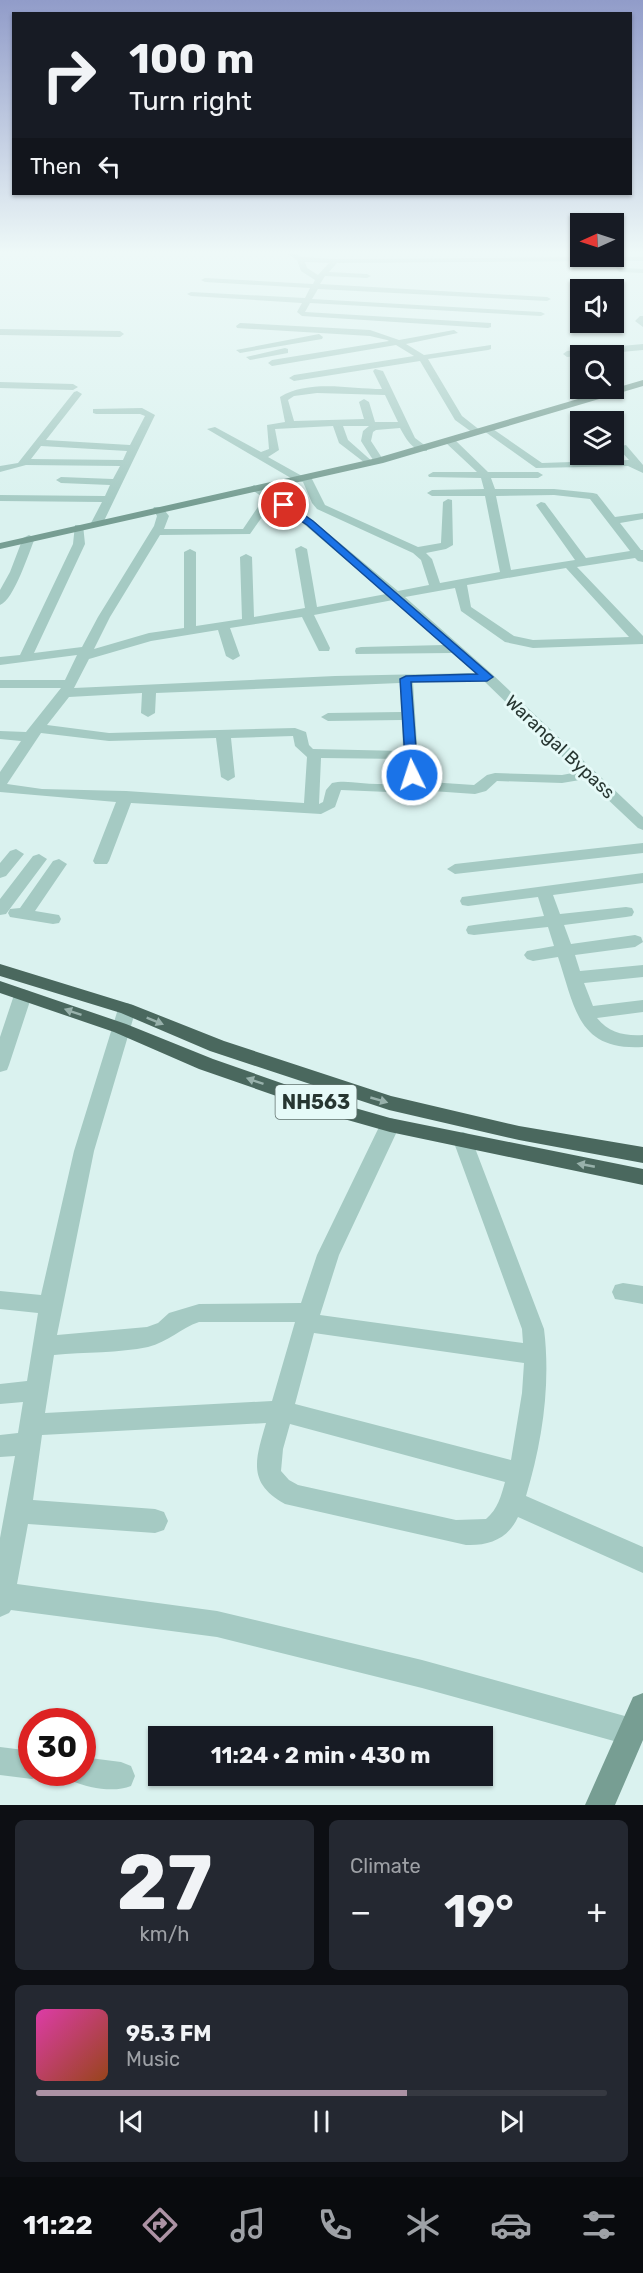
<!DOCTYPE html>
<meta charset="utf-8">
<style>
:root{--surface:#171b24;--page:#242831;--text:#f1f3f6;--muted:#9ea1a6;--line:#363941;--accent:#ac92a4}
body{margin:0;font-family:Rubik,sans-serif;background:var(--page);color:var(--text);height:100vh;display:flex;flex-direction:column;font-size:22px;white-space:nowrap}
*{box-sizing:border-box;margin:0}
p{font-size:20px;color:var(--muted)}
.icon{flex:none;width:33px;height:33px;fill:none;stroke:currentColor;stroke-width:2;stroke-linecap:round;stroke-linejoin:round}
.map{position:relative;height:1805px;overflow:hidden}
.sheet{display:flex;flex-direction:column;gap:15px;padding:15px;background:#0d0f14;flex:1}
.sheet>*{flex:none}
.top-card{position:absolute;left:12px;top:12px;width:620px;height:183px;border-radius:0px;box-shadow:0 2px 4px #0004;background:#171b24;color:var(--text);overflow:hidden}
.needle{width:39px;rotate:267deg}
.fabs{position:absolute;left:570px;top:213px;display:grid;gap:12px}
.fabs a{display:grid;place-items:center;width:54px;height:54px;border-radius:0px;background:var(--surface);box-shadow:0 2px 4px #0004;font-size:30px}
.speed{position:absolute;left:18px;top:1708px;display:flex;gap:12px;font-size:30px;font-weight:700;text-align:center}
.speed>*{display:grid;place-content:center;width:78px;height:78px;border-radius:50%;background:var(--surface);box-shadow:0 2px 4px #0004;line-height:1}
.speed .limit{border:9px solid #d22;background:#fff;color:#111}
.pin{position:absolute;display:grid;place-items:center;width:51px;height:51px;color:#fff;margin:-26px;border:3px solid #fff;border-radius:50%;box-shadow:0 2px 6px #0007}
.me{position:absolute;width:66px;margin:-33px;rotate:356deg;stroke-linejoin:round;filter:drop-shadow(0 0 4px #0008)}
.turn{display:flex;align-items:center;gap:21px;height:126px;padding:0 18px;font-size:27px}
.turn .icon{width:78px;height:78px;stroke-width:2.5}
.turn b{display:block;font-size:42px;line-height:51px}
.then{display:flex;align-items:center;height:57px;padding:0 18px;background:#0003;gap:12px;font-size:22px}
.big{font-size:45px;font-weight:700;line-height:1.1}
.sheet .widget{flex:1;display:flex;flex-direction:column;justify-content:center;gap:9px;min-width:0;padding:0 21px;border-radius:9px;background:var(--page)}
.sheet .dial{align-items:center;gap:0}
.dial b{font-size:78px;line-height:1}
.song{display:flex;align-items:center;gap:18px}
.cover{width:72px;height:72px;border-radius:9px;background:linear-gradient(135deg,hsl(320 70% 55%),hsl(20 70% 35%))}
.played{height:6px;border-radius:3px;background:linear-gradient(90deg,var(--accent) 65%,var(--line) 65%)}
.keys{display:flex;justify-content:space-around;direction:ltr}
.heat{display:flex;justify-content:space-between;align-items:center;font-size:33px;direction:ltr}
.sheet .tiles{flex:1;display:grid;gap:15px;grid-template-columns:1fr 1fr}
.widget:last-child{grid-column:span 2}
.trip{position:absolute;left:148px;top:1726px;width:345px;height:60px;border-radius:0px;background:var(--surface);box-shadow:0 2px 4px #0004;font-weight:700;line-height:60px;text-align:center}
.tabs{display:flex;height:96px;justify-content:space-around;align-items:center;background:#090b0e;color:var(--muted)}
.tabs .icon{width:42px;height:42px}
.tabs .active{color:var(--accent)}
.tabs b{font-size:27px;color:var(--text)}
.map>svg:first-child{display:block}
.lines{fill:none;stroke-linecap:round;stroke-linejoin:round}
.minor{fill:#a5cac3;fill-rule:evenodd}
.secondary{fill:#779e93;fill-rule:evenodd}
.trunk{fill:#4a685e;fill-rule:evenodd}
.oneway{fill:#98b1ab}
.route{fill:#1a73e8;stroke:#114b97;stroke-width:1.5}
.labels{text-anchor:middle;stroke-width:6;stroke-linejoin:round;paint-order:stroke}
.far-street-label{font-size:18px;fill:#273631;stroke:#e6faf8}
.shield{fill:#e6faf8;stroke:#60716d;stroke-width:1.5}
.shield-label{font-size:20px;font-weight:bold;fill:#273631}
</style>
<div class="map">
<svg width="643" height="1805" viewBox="0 0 643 1805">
<rect width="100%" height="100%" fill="#daf2ef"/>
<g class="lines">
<path class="minor" d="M 286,253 L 294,253 L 302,257 L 335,259 L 608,257 L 614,256 L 614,254 L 616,257 L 643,257 L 643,261 L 619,261 L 624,268 L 643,269 L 643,273 L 619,272 L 611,261 L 337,263 L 329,272 L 367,274 L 371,276 L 367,278 L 325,276 L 320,284 L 547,297 L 551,299 L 547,301 L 318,289 L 312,299 L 541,312 L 545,314 L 541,316 L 310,303 L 305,312 L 491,323 L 491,327 L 488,328 L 302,316 L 297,312 L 302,303 L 191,296 L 187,294 L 191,292 L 305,298 L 310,288 L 205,282 L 201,280 L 205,278 L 313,284 L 315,280 L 301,271 L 297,260 ZM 305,262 L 329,263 L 318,275 L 307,268 Z
M 640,316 L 643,316 L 643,327 L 635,321 Z
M 240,323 L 370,330 L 399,340 L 454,330 L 458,333 L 406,344 L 424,355 L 491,345 L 491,349 L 488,350 L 428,359 L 462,416 L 481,431 L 473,433 L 455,420 L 420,361 L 294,381 L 289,378 L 294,375 L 414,356 L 396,345 L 272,366 L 268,363 L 272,360 L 389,341 L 387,340 L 370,336 L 237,328 L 236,326 Z
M 0,329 L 120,331 L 124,334 L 120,337 L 0,335 Z
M 319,334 L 323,337 L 322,339 L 240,353 L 236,350 Z
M 643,344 L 643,350 L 567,357 L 563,354 L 567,351 Z
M 285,348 L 288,349 L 288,353 L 250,360 L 246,357 Z
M 375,369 L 383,371 L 415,438 L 427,447 L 427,451 C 413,452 406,439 400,428 L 376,430 L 373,432 L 371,441 L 384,461 L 375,463 L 361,441 L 363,431 L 369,426 L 343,426 L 348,440 L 374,463 L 369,466 L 339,443 L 333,426 L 275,429 L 279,450 L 268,457 L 302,476 L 310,475 L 325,505 L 418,547 L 441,543 L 443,502 L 448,499 L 452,500 L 453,545 L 446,549 L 426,553 L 432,559 L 440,583 L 500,572 L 485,496 L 432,496 L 427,493 L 432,490 L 484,489 L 481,478 L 429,477 L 428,475 L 433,472 L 477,472 L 446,443 L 446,439 L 454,439 L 488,472 L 538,472 L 543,475 L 538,478 L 491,478 L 495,489 L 554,489 L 593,493 L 597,494 L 615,517 L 643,513 L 643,519 L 620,523 L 641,550 L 643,550 L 643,562 L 638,561 L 635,558 L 577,567 L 643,636 L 643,644 L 533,648 L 505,642 L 461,611 L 455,588 L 405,597 L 492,674 L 643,817 L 643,830 L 638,828 L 586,779 L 562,783 L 497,781 L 486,791 L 475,794 L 403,789 L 388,792 L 341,790 L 335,807 L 321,814 L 131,803 L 109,861 L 107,864 L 95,864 L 93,861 L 116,802 L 0,792 L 0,772 L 21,741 L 0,739 L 0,731 L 26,732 L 61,688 L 0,688 L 0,680 L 65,680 L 77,655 L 0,665 L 0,657 L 20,655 L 73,544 L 75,525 L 83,525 L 85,544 L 34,653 L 82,647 L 98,617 L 154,526 L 157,516 L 153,509 L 154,507 L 162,507 L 169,516 L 164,529 L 243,529 L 264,498 L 249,488 L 254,485 L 300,510 L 398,591 L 429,585 L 421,560 L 413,553 L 317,509 L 312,503 L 303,482 L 296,481 L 207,429 L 215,427 L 261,452 L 269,449 L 267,425 L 285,422 L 280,397 C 309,379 350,389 382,389 L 373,371 ZM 317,393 L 385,395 L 398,422 L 375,422 L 369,402 L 364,399 L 359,402 L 364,419 L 294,421 L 288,400 L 294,396 ZM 554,495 L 590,499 L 630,551 L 586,558 L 545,503 L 541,502 L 536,505 L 575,560 L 511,570 L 496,496 ZM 272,503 L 292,514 L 386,594 L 317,607 L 307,549 L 301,546 L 295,549 L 305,608 L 254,617 L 252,557 L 246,554 L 240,557 L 242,619 L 196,626 L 196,552 L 190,549 L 184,552 L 184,628 L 149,633 L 94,649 L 110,617 L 160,535 L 250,534 ZM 566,568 L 629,637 L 533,640 L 514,636 L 471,607 L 467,585 ZM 393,600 L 444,645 L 361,647 L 356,648 L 355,651 L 356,654 L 452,653 L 475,673 L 335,676 L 74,688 L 89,659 L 151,641 L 218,630 L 226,656 L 233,660 L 240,656 L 230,628 L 302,617 L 319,651 L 329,651 L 330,648 L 314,615 ZM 484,681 L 578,772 L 562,775 L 495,773 L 487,775 L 474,785 L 414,781 L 419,775 L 413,682 ZM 400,683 L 401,712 L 328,713 L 321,717 L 328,721 L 402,720 L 403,751 L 313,749 L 309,745 L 306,732 L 295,728 L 109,733 L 47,725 L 69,697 L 142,693 L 141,713 L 148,717 L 155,713 L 156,693 ZM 41,733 L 109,741 L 216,738 L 221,777 L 228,781 L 235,777 L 231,738 L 293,736 L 295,746 L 307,757 L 304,803 L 126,791 L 42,789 L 7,784 ZM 321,758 L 404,759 L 405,774 C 387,794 354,777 332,783 L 326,790 L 323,802 L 319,804 Z
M 0,382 L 73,384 L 78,387 L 73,390 L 0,388 Z
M 77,391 L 82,394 L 46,440 L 130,445 L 145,416 L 140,414 L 96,414 L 93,413 L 93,409 L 142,408 L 155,415 L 103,523 L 97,526 L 91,523 L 102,502 L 0,501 L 0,495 L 105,496 L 110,485 L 61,483 L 56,480 L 61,477 L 113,479 L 120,466 L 26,465 L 0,472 L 0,466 L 18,463 L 74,392 ZM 41,446 L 127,451 L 123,460 L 31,459 Z
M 484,427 L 490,427 L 542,463 L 629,460 L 617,447 L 626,445 L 643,465 L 643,473 L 628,466 L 536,468 L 484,431 Z
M 29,535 L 35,538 C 29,552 14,600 0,605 L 0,590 L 10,572 L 23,538 Z
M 643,843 L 643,853 L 455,874 L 447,869 L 455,864 Z
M 16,849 L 24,854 L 6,876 L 0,878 L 0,863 L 10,851 Z
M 39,854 L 47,859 L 6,914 L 0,915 L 0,899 L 33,856 Z
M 59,859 L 67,864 L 35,911 L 59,915 L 61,919 L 59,923 L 53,924 L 10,917 L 8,913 L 10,909 L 20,908 L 53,861 Z
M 643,873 L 643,883 L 553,895 L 560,914 L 626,907 L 632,908 L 634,912 L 632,916 L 626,917 L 564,925 L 571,944 L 635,935 L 641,937 L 643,942 L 635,947 L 575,955 L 580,971 L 643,965 L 643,977 L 584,983 L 593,1006 L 643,1000 L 643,1012 L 597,1018 C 609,1033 624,1036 643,1035 L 643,1047 C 577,1051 575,1007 558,957 L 533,961 L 527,959 L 524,955 L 527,951 L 554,946 L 548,927 L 474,935 L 468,934 L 466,930 L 468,926 L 474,925 L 544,916 L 538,897 L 468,906 L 462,905 L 460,901 L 462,897 Z
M 23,989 L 29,991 L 32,995 L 9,1065 L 7,1070 L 0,1072 L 0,1037 L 14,995 L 17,991 Z
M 127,1003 L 133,1005 L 136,1009 L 94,1151 L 57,1335 L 147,1327 L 158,1323 L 169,1313 L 199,1304 L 301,1303 L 317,1255 L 380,1125 L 383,1120 L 390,1118 L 397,1120 L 400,1125 L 339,1255 L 320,1315 L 523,1343 L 522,1329 L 453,1140 L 456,1135 L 463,1132 L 470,1135 L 544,1329 C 551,1385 542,1443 526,1496 L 643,1547 L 643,1573 L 518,1517 C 508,1539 489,1546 466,1545 L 285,1504 C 246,1483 256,1458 266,1423 L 42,1435 L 33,1500 L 155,1509 L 164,1512 L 168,1521 L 164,1530 L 155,1533 L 28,1524 L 17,1584 L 217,1611 L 422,1660 L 632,1718 L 643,1725 L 642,1742 L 632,1746 L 422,1688 L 217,1637 L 11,1610 L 9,1613 L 0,1617 L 0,1538 L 15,1456 L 0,1457 L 0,1435 L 18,1433 L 23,1402 L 0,1404 L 0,1384 L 27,1381 L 38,1313 L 0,1309 L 0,1291 L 41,1295 L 74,1151 L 118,1009 L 121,1005 ZM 199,1322 L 295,1322 L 272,1401 L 45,1413 L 54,1355 C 84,1352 120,1353 148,1347 C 168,1342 181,1328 199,1322 ZM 314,1333 L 524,1363 L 522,1393 L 511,1460 L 295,1404 ZM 290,1424 L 505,1482 C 501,1496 498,1509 486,1519 L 456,1520 L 298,1485 L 289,1480 L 281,1471 L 283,1449 Z
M 623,1283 L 643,1286 L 643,1304 L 615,1299 L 612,1292 L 615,1285 Z
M 0,1747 L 32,1751 L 32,1773 L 43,1773 L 42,1775 L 32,1779 L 0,1775 Z
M 82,1757 L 121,1762 L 131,1766 L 135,1776 L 131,1786 C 114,1793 89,1788 72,1781 L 68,1773 L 82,1773 Z"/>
<path class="secondary" d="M 643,380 L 643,386 L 383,463 L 0,549 L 0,543 L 377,458 Z
M 643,1693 L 643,1740 L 615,1805 L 585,1805 L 633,1697 Z"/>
<path class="trunk" d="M 0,964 L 133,1005 L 224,1041 L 391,1096 L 519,1126 L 643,1147 L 643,1163 L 519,1140 L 389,1110 L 210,1051 L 121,1013 L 0,976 Z
M 0,981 L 126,1024 L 213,1059 L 341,1104 L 390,1118 L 643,1169 L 643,1185 L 390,1132 L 337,1117 L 199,1069 L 114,1032 L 0,993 Z"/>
</g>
<defs><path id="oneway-solid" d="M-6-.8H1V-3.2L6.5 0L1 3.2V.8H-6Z" transform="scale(1.5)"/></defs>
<g class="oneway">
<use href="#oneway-solid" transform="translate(73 1012) rotate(-161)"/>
<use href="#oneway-solid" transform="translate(155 1021) rotate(22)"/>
<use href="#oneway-solid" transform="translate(255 1081) rotate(-161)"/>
<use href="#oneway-solid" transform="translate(379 1100) rotate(16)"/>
<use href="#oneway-solid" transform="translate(586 1165) rotate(-169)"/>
</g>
<linearGradient id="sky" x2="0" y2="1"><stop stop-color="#919cc9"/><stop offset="0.5" stop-color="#eef9f8"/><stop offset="1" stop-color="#eef9f8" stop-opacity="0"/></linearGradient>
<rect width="643" height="505" fill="url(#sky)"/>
<path class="route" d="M 280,503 L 287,503 L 313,521 L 493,677 L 487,681 L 411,682 L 418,775 L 417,778 L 408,778 L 406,775 L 400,679 L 406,676 L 477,674 L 307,525 L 280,507 Z"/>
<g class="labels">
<g class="far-street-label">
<text transform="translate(560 747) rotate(43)" y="6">Warangal Bypass</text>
</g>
<rect class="shield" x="275.5" y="1085" width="81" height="34" rx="4.5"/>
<g class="shield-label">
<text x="316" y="1109">NH563</text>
</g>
</g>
</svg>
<div class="fabs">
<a><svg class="needle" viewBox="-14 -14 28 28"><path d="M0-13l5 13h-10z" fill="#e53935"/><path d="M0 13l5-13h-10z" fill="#9ea1a6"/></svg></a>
<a><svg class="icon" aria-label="sound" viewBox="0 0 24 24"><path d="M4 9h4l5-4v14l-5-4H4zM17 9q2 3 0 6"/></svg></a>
<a><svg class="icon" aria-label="search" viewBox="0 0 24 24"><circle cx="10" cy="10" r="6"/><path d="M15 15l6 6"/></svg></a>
<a><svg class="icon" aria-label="layers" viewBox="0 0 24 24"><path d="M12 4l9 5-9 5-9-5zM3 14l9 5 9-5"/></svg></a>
</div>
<div class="speed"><div class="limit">30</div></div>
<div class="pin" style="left:284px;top:505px;background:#d93025"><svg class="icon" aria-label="arrive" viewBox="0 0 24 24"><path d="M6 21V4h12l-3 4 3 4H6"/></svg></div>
<svg class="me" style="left:412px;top:775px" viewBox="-20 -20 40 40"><circle r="17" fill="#1a73e8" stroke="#fff" stroke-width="3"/><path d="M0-11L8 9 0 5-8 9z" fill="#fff"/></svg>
<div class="trip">11:24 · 2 min · 430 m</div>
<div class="top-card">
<div class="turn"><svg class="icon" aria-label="right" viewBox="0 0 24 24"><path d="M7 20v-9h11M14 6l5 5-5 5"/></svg><div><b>100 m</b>Turn right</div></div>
<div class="then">Then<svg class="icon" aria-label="left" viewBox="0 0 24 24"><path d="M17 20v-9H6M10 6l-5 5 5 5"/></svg></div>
</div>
</div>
<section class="sheet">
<div class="tiles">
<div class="widget dial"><b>27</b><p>km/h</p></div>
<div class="widget"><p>Climate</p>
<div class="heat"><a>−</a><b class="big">19°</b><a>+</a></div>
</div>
<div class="widget">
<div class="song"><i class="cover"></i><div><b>95.3 FM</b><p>Music</p></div></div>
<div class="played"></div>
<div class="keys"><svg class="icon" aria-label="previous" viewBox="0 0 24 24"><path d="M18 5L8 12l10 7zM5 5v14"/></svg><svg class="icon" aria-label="pause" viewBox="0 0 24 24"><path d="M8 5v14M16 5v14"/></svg><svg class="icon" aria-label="next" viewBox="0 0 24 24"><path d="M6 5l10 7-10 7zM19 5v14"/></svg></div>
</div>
</div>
</section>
<nav class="tabs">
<b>11:22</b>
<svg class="icon active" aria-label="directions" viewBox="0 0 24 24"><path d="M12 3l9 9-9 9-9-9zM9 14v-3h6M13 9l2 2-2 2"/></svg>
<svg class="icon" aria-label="music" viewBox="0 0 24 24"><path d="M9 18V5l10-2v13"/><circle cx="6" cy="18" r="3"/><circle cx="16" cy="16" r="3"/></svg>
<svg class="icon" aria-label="phone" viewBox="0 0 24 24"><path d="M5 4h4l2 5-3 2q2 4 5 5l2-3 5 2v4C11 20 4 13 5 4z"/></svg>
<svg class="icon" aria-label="climate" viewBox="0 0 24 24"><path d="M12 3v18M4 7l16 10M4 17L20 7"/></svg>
<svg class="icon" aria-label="car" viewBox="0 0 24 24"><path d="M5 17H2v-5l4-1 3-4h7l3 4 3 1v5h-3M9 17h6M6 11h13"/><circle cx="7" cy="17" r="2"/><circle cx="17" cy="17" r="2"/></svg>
<svg class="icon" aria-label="filters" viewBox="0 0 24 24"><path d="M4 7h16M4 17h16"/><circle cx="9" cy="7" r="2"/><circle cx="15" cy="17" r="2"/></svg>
</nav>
